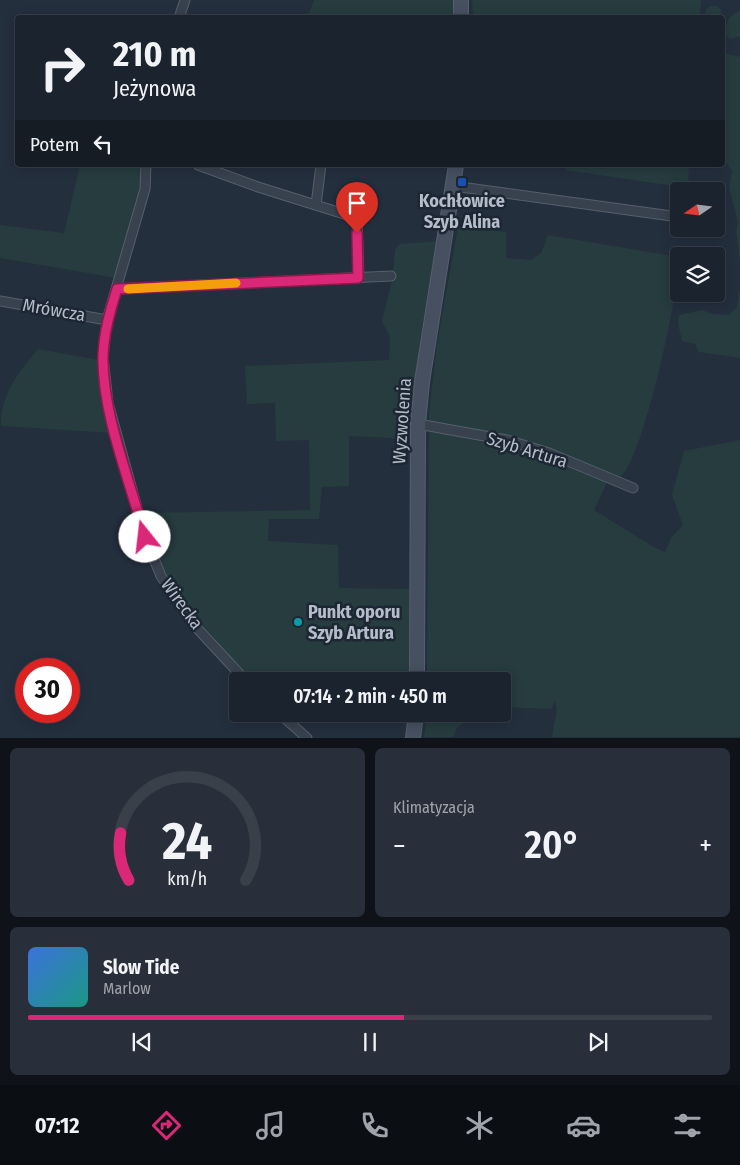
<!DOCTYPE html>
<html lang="pl">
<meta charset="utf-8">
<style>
:root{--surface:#1b232e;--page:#282f3a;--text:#f1f3f6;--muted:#a0a4aa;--line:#39404a;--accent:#db2777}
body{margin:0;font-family:"Fira Sans Condensed",sans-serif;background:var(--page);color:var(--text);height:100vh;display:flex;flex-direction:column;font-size:19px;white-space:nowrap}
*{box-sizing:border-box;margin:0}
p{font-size:16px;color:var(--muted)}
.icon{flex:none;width:28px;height:28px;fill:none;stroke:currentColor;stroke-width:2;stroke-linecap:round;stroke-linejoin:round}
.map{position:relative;height:738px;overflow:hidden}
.drawer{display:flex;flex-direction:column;gap:10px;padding:10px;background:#0f1319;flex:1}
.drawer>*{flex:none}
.hud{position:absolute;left:15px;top:15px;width:710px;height:152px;border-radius:5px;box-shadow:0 2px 12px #0003,0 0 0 1px var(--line);background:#1b232e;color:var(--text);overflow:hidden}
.needle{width:32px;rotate:256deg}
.fabs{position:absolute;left:670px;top:182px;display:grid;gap:10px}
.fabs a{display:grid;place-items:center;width:55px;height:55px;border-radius:5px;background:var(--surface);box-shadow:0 2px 12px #0003,0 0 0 1px var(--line);font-size:25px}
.speed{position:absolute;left:15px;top:658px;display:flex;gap:10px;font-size:25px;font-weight:700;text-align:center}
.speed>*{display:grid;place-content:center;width:65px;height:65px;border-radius:50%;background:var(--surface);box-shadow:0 2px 12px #0003,0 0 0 1px var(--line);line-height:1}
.speed .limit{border:8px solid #d22;background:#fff;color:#111}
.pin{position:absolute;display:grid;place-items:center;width:42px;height:42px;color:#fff;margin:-51px -21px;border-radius:50% 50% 50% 0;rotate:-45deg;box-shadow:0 0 5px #0007}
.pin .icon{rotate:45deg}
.me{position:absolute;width:55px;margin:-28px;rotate:344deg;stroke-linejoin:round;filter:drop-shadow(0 0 4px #0008)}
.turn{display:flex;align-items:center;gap:18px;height:105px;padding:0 15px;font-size:22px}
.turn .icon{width:65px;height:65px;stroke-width:2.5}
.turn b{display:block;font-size:35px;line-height:42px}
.then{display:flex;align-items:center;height:48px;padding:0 15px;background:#0003;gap:10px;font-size:19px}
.big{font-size:38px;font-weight:600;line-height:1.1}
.drawer .card{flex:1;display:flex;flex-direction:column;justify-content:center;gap:8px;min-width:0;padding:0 18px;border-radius:8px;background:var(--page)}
.drawer .dial{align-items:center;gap:0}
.dial svg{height:130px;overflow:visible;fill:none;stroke:var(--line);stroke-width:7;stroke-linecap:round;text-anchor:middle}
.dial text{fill:var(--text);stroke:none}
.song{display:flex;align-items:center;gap:15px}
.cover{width:60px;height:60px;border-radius:8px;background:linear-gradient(135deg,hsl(220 70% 55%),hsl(170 70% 35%))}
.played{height:5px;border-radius:2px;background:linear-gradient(90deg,var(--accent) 55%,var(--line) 55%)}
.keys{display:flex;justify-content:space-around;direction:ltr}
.heat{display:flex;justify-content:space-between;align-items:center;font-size:28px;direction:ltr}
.drawer .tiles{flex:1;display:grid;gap:10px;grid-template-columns:1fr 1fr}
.card:last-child{grid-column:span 2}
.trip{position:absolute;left:229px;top:672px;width:282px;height:50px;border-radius:5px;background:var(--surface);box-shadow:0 2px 12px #0003,0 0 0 1px var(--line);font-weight:600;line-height:50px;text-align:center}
.menu{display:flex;height:80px;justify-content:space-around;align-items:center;background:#0b0e12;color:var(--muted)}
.menu .icon{width:35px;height:35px}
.menu .active{color:var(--accent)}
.menu b{font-size:22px;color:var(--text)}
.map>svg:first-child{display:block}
.green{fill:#263c3f}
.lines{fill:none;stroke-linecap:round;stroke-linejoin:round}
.street-casing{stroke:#565f6c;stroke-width:11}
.secondary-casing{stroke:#565f6c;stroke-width:16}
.street{stroke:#38414e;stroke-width:9}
.secondary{stroke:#465061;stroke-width:14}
.route-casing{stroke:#8e194d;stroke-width:12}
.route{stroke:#db2777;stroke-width:9}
.slow{stroke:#f59e0b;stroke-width:9}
.transit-dot{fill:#1a4fb4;stroke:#1d2633;stroke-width:2}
.culture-dot{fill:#0f9aa8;stroke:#1d2633;stroke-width:2}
.labels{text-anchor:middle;stroke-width:5;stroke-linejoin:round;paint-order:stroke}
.poi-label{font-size:18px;font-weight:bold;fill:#b4bcc9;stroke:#1d2633}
.street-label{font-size:18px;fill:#b4bcc9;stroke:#1d2633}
</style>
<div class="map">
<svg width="740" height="738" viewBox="0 0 740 738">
<rect width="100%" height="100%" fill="#242f3e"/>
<path class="green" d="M 314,0 L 454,0 L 454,17 L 307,18 Z
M 472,0 L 701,0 L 700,17 L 473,17 Z
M 717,6 L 721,10 L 720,17 L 705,17 L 706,9 L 711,6 Z
M 740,11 L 740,36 L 730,39 L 725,33 C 727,22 728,15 740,11 Z
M 723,53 L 740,57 L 740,263 L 736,232 L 738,222 L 729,188 L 732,171 L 725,161 L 723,161 Z
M 80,165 L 143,165 L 143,182 L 117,278 L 0,258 L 0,225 L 64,233 Z
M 566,165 L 689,165 L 688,188 L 565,170 Z
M 458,227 L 506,232 L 506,258 L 531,260 L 541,253 L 548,235 L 679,257 C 679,293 644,457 620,478 L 611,474 L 594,510 L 652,546 L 665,552 L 671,538 L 683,525 L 672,495 L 684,451 L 740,440 L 740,737 L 552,737 L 557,709 L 555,701 L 551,709 L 503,707 L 502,681 L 427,681 L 429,413 L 437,344 Z
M 437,241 L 420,341 L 411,439 L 349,436 L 349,486 L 322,487 L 319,519 L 269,519 L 268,541 L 338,545 L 339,588 L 411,589 L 410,681 L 251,681 L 168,584 L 150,540 L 142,513 L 310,510 L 309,440 L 276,441 L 275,403 L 247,404 L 245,366 L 389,360 L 390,337 L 382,321 L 392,281 L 395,250 L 399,244 Z
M 740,288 L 740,358 L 699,352 L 695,344 L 682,341 L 678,323 L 679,315 L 702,310 L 713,314 L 729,315 L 737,307 Z
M 38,349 L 99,360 L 103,395 L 112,433 L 1,426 C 0,394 19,372 38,349 Z
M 286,714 L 350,714 L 293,720 Z
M 427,714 L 474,714 L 457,728 L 453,737 L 424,737 Z"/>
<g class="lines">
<defs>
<path id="street" d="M 179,18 L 185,0
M 146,165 L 145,189 L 107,320 L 103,357 L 108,403 L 145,537 L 161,576 L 196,627 L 246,681
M 198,165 L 258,187 L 357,218 L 359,278
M 453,186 L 679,217
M 316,205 L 321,165
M 117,289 L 391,276
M 0,301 L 107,320
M 418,424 L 507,440 L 549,453 L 633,488
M 280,714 L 307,738"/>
<path id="secondary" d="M 461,0 L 461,18
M 417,681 L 418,424 L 422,382 L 456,165
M 413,738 L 416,714"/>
</defs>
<use href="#street" class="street-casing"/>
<use href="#secondary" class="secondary-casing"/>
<use href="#street" class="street"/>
<use href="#secondary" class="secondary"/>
</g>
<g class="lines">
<defs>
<path id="route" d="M 145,537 C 130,481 102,414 103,356 C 104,332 110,311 117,289 L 358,278 L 357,233"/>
</defs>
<use href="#route" class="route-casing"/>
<use href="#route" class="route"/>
<path class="slow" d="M 128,289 L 236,283"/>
</g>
<rect class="transit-dot" x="457" y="177" width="10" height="10" rx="2.5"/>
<circle class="culture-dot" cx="298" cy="622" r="5"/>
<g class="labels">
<g class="poi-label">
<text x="462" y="207">Kochłowice<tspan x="462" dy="21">Szyb Alina</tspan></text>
<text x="308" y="618" text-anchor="start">Punkt oporu<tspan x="308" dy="21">Szyb Artura</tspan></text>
</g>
<g class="street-label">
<text transform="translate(54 310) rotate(10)" y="6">Mrówcza</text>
<text transform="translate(402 421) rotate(-86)" y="6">Wyzwolenia</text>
<text transform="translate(527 450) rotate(17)" y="6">Szyb Artura</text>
<text transform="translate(182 604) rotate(54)" y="6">Wirecka</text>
</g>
</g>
</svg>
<div class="fabs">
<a><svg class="needle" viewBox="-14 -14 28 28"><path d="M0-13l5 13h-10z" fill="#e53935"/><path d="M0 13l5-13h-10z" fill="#a0a4aa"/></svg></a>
<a><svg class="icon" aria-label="layers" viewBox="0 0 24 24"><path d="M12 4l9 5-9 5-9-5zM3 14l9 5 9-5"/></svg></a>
</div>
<div class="speed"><div class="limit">30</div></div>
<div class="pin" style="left:357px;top:233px;background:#d93025"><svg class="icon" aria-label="arrive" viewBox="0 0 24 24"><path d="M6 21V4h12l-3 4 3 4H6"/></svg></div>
<svg class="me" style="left:145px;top:537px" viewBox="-20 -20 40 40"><circle r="19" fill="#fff"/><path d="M0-13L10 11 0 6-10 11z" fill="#db2777"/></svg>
<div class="trip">07:14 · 2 min · 450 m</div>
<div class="hud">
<div class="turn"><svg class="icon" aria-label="right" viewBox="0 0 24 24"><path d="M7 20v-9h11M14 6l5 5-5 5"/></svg><div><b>210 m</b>Jeżynowa</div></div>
<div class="then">Potem<svg class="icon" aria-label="left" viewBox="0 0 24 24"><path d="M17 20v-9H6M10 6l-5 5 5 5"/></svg></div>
</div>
</div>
<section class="drawer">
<div class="tiles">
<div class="card dial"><svg viewBox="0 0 100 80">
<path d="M14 69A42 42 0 1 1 86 69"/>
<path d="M14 69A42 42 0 0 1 9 40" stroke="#db2777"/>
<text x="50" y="56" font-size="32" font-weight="700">24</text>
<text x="50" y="72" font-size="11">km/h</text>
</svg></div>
<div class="card"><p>Klimatyzacja</p>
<div class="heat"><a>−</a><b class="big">20°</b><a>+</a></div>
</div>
<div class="card">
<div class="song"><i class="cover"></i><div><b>Slow Tide</b><p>Marlow</p></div></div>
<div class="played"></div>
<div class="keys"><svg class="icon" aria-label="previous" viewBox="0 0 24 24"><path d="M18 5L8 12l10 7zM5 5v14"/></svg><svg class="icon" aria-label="pause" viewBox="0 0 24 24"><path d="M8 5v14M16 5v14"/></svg><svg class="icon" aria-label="next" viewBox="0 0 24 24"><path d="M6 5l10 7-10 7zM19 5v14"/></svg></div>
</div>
</div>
</section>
<nav class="menu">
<b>07:12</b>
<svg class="icon active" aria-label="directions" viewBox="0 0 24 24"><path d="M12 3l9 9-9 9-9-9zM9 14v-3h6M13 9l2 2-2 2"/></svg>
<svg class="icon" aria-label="music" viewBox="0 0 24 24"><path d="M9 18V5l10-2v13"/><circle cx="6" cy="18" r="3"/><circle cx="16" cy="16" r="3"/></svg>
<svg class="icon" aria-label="phone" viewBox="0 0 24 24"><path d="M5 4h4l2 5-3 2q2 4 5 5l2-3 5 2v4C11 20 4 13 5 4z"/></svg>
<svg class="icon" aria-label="climate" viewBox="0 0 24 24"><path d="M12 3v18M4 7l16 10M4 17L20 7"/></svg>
<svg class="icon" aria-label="car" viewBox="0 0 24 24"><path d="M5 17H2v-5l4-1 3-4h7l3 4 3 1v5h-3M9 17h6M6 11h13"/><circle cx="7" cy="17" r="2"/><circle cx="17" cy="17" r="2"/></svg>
<svg class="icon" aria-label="filters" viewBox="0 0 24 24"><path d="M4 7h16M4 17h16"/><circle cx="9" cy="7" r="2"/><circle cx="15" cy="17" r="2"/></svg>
</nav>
